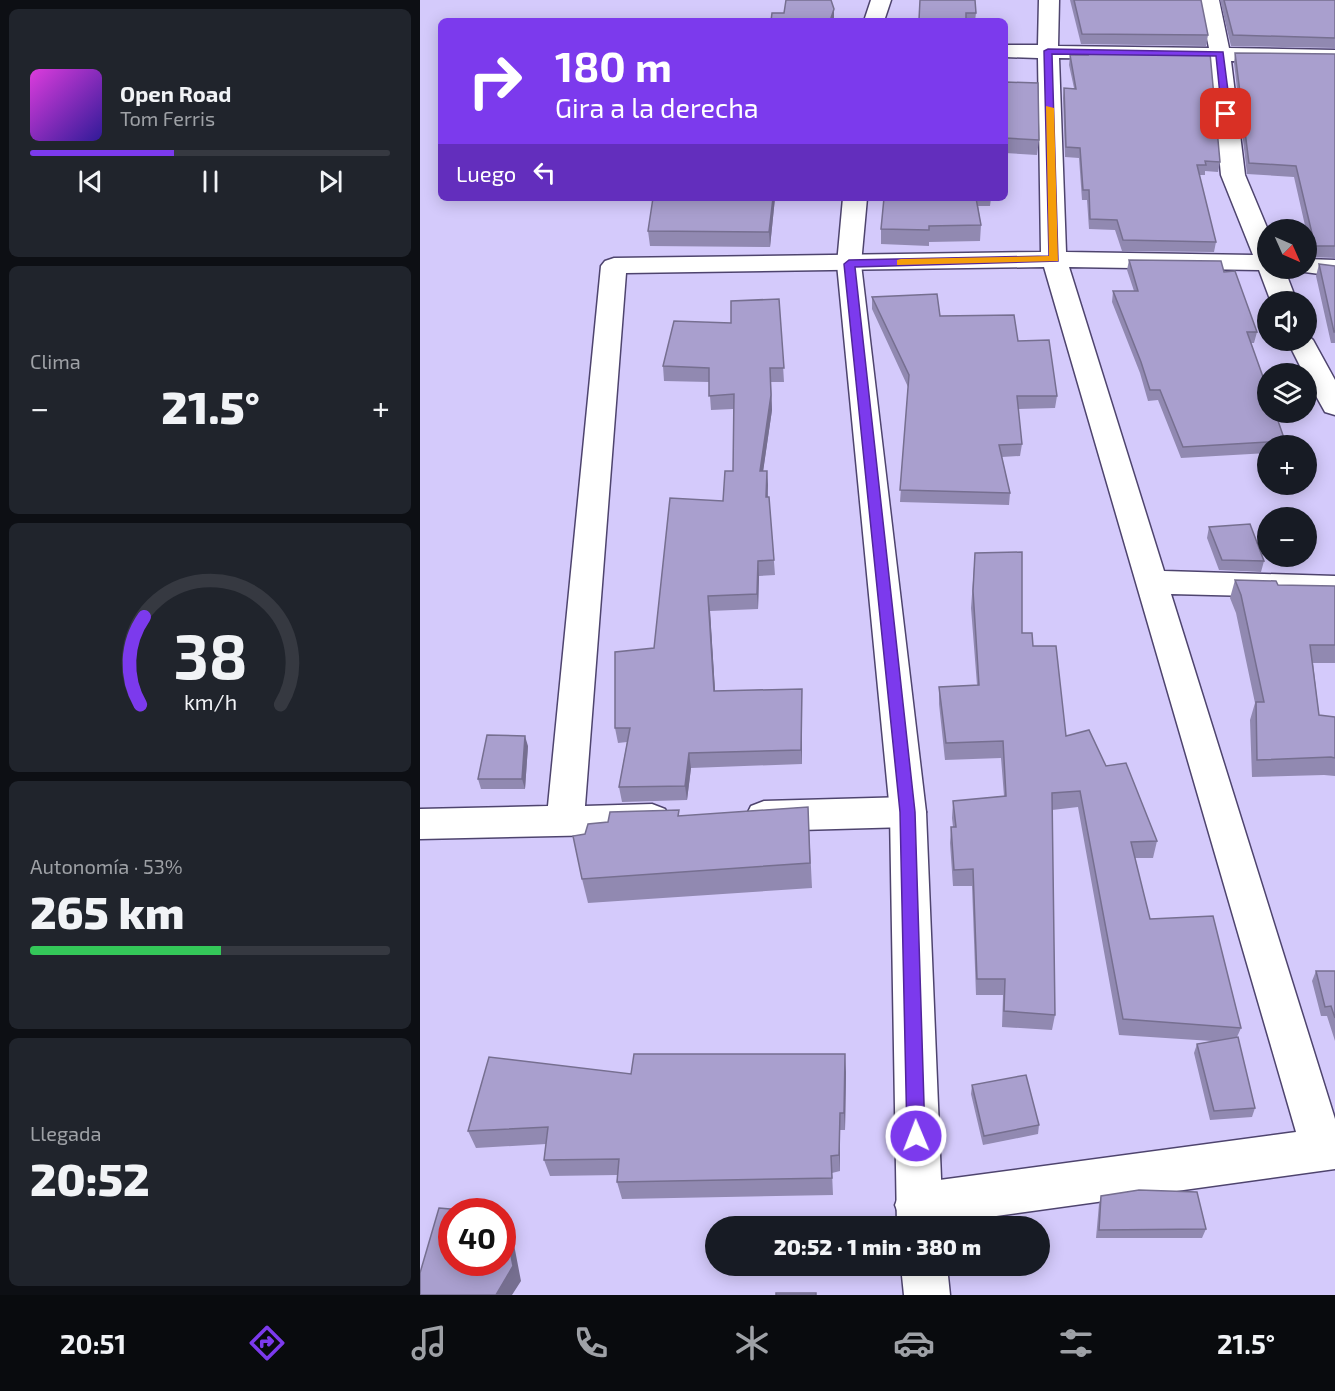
<!DOCTYPE html>
<html lang="es">
<meta charset="utf-8">
<style>
:root{--surface:#171b24;--page:#20242c;--text:#f1f3f6;--muted:#9ea1a6;--line:#363941;--accent:#7c3aed}
body{margin:0;font-family:"Exo 2",sans-serif;background:var(--page);color:var(--text);height:100vh;display:flex;flex-direction:column;font-size:22px;white-space:nowrap}
*{box-sizing:border-box;margin:0}
p{font-size:20px;color:var(--muted)}
.icon{flex:none;width:33px;height:33px;fill:none;stroke:currentColor;stroke-width:2;stroke-linecap:round;stroke-linejoin:round}
.map{position:relative;flex:1;overflow:hidden}
.side{display:flex;flex-direction:column;gap:9px;padding:9px;background:#0d0f14;width:420px}
.side>*{flex:none}
.banner{position:absolute;left:18px;top:18px;width:570px;height:183px;border-radius:9px;box-shadow:0 3px 15px #0003;background:#7c3aed;color:#fff;overflow:hidden}
.needle{width:39px;rotate:135deg}
.controls{position:absolute;left:837px;top:219px;display:grid;gap:12px}
.controls a{display:grid;place-items:center;width:60px;height:60px;border-radius:50%;background:var(--surface);box-shadow:0 3px 15px #0003;font-size:30px}
.speed{position:absolute;left:18px;top:1198px;display:flex;gap:12px;font-size:30px;font-weight:700;text-align:center}
.speed>*{display:grid;place-content:center;width:78px;height:78px;border-radius:50%;background:var(--surface);box-shadow:0 3px 15px #0003;line-height:1}
.speed .limit{border:9px solid #d22;background:#fff;color:#111}
.pin{position:absolute;display:grid;place-items:center;width:51px;height:51px;color:#fff;margin:-26px;border-radius:12px;box-shadow:0 3px 9px #0006}
.me{position:absolute;width:66px;margin:-33px;rotate:359deg;stroke-linejoin:round;filter:drop-shadow(0 0 4px #0008)}
.turn{display:flex;align-items:center;gap:21px;height:126px;padding:0 18px;font-size:27px}
.turn .icon{width:78px;height:78px;stroke-width:2.5}
.turn b{display:block;font-size:42px;line-height:51px}
.then{display:flex;align-items:center;height:57px;padding:0 18px;background:#0003;gap:12px;font-size:22px}
.big{font-size:45px;font-weight:800;line-height:1.1}
.side .widget{flex:1;display:flex;flex-direction:column;justify-content:center;gap:9px;min-width:0;padding:0 21px;border-radius:9px;background:var(--page)}
.side .dial{align-items:center;gap:0}
.dial svg{height:156px;overflow:visible;fill:none;stroke:var(--line);stroke-width:7;stroke-linecap:round;text-anchor:middle}
.dial text{fill:var(--text);stroke:none}
.song{display:flex;align-items:center;gap:18px}
.cover{width:72px;height:72px;border-radius:9px;background:linear-gradient(135deg,hsl(300 70% 55%),hsl(250 70% 35%))}
.played{height:6px;border-radius:3px;background:linear-gradient(90deg,var(--accent) 40%,var(--line) 40%)}
.keys{display:flex;justify-content:space-around;direction:ltr}
.heat{display:flex;justify-content:space-between;align-items:center;font-size:33px;direction:ltr}
.charge{height:9px;border-radius:4px;background:linear-gradient(90deg,#34c759 53%,var(--line) 0)}
.trip{position:absolute;left:285px;top:1216px;width:345px;height:60px;border-radius:30px;background:var(--surface);box-shadow:0 3px 15px #0003;font-weight:800;line-height:60px;text-align:center}
.menu{display:flex;height:96px;justify-content:space-around;align-items:center;background:#090b0e;color:var(--muted)}
.menu .icon{width:42px;height:42px}
.menu .selected{color:var(--accent)}
.menu b{font-size:27px;color:var(--text)}
main{display:flex;flex:1;min-height:0}
.map>svg:first-child{display:block}
.lines{fill:none;stroke-linecap:round;stroke-linejoin:round}
.minor-casing{stroke:#4e446e;stroke-width:3}
.tertiary-casing{stroke:#4e446e;stroke-width:3}
.minor{fill:#fff;fill-rule:evenodd}
.tertiary{fill:#fff;fill-rule:evenodd}
.wall{fill:#9189b1}
.shaded-wall{fill:#766f90}
.building{fill:#a99fce;stroke:#766f90;stroke-width:1.5}
.route{fill:#7c3aed;stroke:#51269a;stroke-width:1.5}
.slow{fill:#f59e0b}
</style>
<main>
<section class="side">
<div class="widget">
<div class="song"><i class="cover"></i><div><b>Open Road</b><p>Tom Ferris</p></div></div>
<div class="played"></div>
<div class="keys"><svg class="icon" aria-label="previous" viewBox="0 0 24 24"><path d="M18 5L8 12l10 7zM5 5v14"/></svg><svg class="icon" aria-label="pause" viewBox="0 0 24 24"><path d="M8 5v14M16 5v14"/></svg><svg class="icon" aria-label="next" viewBox="0 0 24 24"><path d="M6 5l10 7-10 7zM19 5v14"/></svg></div>
</div>
<div class="widget"><p>Clima</p>
<div class="heat"><a>−</a><b class="big">21.5°</b><a>+</a></div>
</div>
<div class="widget dial"><svg viewBox="0 0 100 80">
<path d="M14 69A42 42 0 1 1 86 69"/>
<path d="M14 69A42 42 0 0 1 16 24" stroke="#7c3aed"/>
<text x="50" y="56" font-size="32" font-weight="700">38</text>
<text x="50" y="72" font-size="11">km/h</text>
</svg></div>
<div class="widget"><p>Autonomía · 53%</p><b class="big">265 km</b><div class="charge"></div></div>
<div class="widget"><p>Llegada</p><b class="big">20:52</b></div>
</section>
<div class="map">
<svg width="915" height="1295" viewBox="0 0 915 1295">
<rect width="100%" height="100%" fill="#d4cafb"/>
<g class="lines">
<defs>
<path id="minor" d="M 619,0 L 639,0 L 638,46 L 789,48 L 779,0 L 799,0 L 809,48 L 915,50 L 915,62 L 811,61 L 825,175 L 848,230 L 848,268 L 864,268 L 877,302 L 851,302 L 839,270 L 649,267 L 744,571 L 915,576 L 915,598 L 751,594 L 915,1119 L 915,1169 L 497,1227 L 481,1221 L 475,1205 L 481,1189 L 497,1183 L 876,1132 L 624,267 L 206,273 L 165,806 L 232,804 L 245,809 L 250,819 L 245,829 L 232,834 L 0,839 L 0,809 L 128,806 L 181,266 L 185,261 L 194,258 L 621,252 L 618,58 L 585,57 L 585,45 L 618,45 ZM 639,58 L 790,60 L 801,175 L 833,255 L 646,252 Z
M 886,259 L 915,260 L 915,276 L 877,271 L 875,268 L 886,268 Z
M 886,334 L 893,340 L 915,380 L 915,415 L 905,412 L 886,378 L 886,374 L 884,374 L 867,340 L 886,340 Z
M 488,797 L 501,802 L 506,812 L 501,822 L 488,827 L 344,831 L 331,826 L 326,816 L 331,806 L 344,801 Z"/>
<path id="tertiary" d="M 451,0 L 471,0 L 464,21 L 444,21 Z
M 423,198 L 447,198 L 441,264 L 506,812 L 523,1227 L 477,1227 L 470,812 L 417,264 Z
M 481,1266 L 527,1266 L 530,1295 L 484,1295 Z"/>
</defs>
<use href="#minor" class="minor-casing"/>
<use href="#tertiary" class="tertiary-casing"/>
<use href="#minor" class="minor"/>
<use href="#tertiary" class="tertiary"/>
</g>
<path class="wall" d="M 500,0 L 556,13 L 555,21 L 499,21 Z
M 650,0 L 781,0 L 788,35 L 786,46 L 661,44 Z
M 800,0 L 915,0 L 915,48 L 811,46 Z
M 666,51 L 800,162 L 798,172 L 785,171 L 785,175 L 779,175 L 796,242 L 794,252 L 702,251 L 695,230 L 669,229 L 667,200 L 662,200 L 659,158 L 645,157 L 643,98 L 644,88 L 654,88 L 649,65 L 650,55 L 666,55 Z
M 815,53 L 915,54 L 915,258 L 892,257 L 886,234 L 886,230 L 874,177 L 827,174 L 814,63 Z
M 585,82 L 619,140 L 617,155 L 585,153 Z
M 355,198 L 350,247 L 230,246 L 228,231 Z
M 464,198 L 571,198 L 570,206 L 558,206 L 561,225 L 560,241 L 509,242 L 509,246 L 461,244 L 461,229 Z
M 709,260 L 804,272 L 837,332 L 834,343 L 831,343 L 865,441 L 864,446 L 848,446 L 848,453 L 761,458 L 738,400 L 728,401 L 720,373 L 692,302 L 693,291 L 714,291 L 707,270 Z
M 899,264 L 915,266 L 915,343 L 911,343 L 896,276 Z
M 452,297 L 520,316 L 598,341 L 637,396 L 635,408 L 598,409 L 602,444 L 600,456 L 582,457 L 590,493 L 589,505 L 480,502 L 488,387 L 452,309 Z
M 359,299 L 364,382 L 351,382 L 352,410 L 343,471 L 347,471 L 348,497 L 349,497 L 355,575 L 339,576 L 338,609 L 290,611 L 295,691 L 382,689 L 382,764 L 271,768 L 267,800 L 202,802 L 199,787 L 207,742 L 198,743 L 195,728 L 234,648 L 303,501 L 313,471 L 313,409 L 291,410 L 289,382 L 244,381 L 243,366 L 311,323 Z
M 789,527 L 844,561 L 841,572 L 799,570 L 787,538 Z
M 555,553 L 602,633 L 613,646 L 646,736 L 686,766 L 737,841 L 733,858 L 715,858 L 730,919 L 821,1028 L 817,1037 L 835,1108 L 832,1117 L 790,1120 L 774,1053 L 777,1044 L 792,1041 L 699,1035 L 658,807 L 632,810 L 635,1015 L 632,1030 L 582,1027 L 583,995 L 556,995 L 552,886 L 533,886 L 530,843 L 531,827 L 533,827 L 532,818 L 533,801 L 584,796 L 581,758 L 525,760 L 519,704 L 519,687 L 557,685 L 551,608 Z
M 815,580 L 858,585 L 915,586 L 915,663 L 893,663 L 899,715 L 915,717 L 915,776 L 904,775 L 832,777 L 830,720 L 835,703 L 816,613 L 810,598 Z
M 108,746 L 105,789 L 61,789 L 58,779 Z
M 388,807 L 392,888 L 168,903 L 162,879 L 165,834 L 260,816 Z
M 896,971 L 915,971 L 915,1041 L 907,1016 L 901,1016 L 892,981 Z
M 426,1072 L 425,1130 L 420,1130 L 420,1171 L 412,1173 L 413,1195 L 202,1199 L 197,1182 L 197,1175 L 130,1176 L 124,1160 L 126,1144 L 56,1148 L 48,1131 Z
M 552,1085 L 619,1125 L 618,1134 L 563,1145 L 551,1094 Z
M 681,1196 L 786,1229 L 782,1238 L 676,1238 L 679,1204 Z"/>
<path class="shaded-wall" d="M 414,9 L 414,21 L 410,21 Z
M 353,198 L 355,198 L 350,247 L 349,232 Z
M 350,368 L 352,410 L 341,486 L 340,471 Z
M 347,471 L 348,485 L 347,512 L 346,497 Z
M 338,561 L 339,576 L 338,609 L 337,594 Z
M 288,596 L 290,611 L 296,706 L 294,691 Z
M 382,689 L 382,764 L 381,750 Z
M 105,736 L 108,746 L 105,789 L 102,779 Z
M 269,753 L 271,768 L 267,800 L 265,786 Z
M 425,1054 L 426,1072 L 425,1130 L 424,1113 Z
M 420,1113 L 420,1171 L 419,1155 Z
M 83,1213 L 91,1229 L 101,1281 L 92,1295 L 76,1295 Z"/>
<path class="building" d="M 366,0 L 411,0 L 414,9 L 410,21 L 351,21 L 352,13 L 364,13 Z
M 500,0 L 555,0 L 556,13 L 546,13 L 546,21 L 499,20 Z
M 654,0 L 781,0 L 788,35 L 662,34 Z
M 804,0 L 915,0 L 915,38 L 813,35 Z
M 666,51 L 790,53 L 800,162 L 785,161 L 786,165 L 777,165 L 796,242 L 703,240 L 697,220 L 670,219 L 669,190 L 663,190 L 660,148 L 646,147 L 644,88 L 656,89 L 650,55 L 668,55 Z
M 815,53 L 915,54 L 915,246 L 895,246 L 876,166 L 829,163 Z
M 585,82 L 618,83 L 619,140 L 585,138 Z
M 233,198 L 353,198 L 349,232 L 228,231 Z
M 464,198 L 556,198 L 561,225 L 509,226 L 509,230 L 461,229 Z
M 709,260 L 801,261 L 804,272 L 815,271 L 837,332 L 827,332 L 848,391 L 848,412 L 855,412 L 865,441 L 763,447 L 740,390 L 730,390 L 721,362 L 693,291 L 718,291 Z
M 899,264 L 915,266 L 915,332 L 914,332 Z
M 517,294 L 520,316 L 594,315 L 598,341 L 629,340 L 637,396 L 597,396 L 602,444 L 579,445 L 590,493 L 480,490 L 489,375 L 452,297 Z
M 359,299 L 364,368 L 350,368 L 351,395 L 340,471 L 347,471 L 346,497 L 349,497 L 354,560 L 338,561 L 337,594 L 288,596 L 294,691 L 382,689 L 381,750 L 269,753 L 265,786 L 199,787 L 210,728 L 195,728 L 195,652 L 234,648 L 250,498 L 303,501 L 305,471 L 313,471 L 314,394 L 289,396 L 289,368 L 243,366 L 254,321 L 311,323 L 311,301 Z
M 830,524 L 844,561 L 802,560 L 789,527 Z
M 602,552 L 602,633 L 612,633 L 613,646 L 636,646 L 646,736 L 669,730 L 686,766 L 706,763 L 737,841 L 711,842 L 730,919 L 793,916 L 821,1028 L 703,1019 L 660,791 L 632,793 L 635,1015 L 584,1011 L 585,979 L 557,979 L 553,869 L 534,870 L 531,827 L 536,827 L 533,801 L 586,796 L 583,741 L 526,743 L 519,687 L 559,685 L 553,591 L 555,553 Z
M 815,580 L 856,581 L 858,585 L 915,586 L 915,645 L 890,645 L 899,715 L 915,717 L 915,758 L 911,757 L 837,760 L 836,702 L 844,702 L 821,595 Z
M 67,735 L 105,736 L 102,779 L 58,779 Z
M 388,807 L 390,863 L 162,879 L 153,836 L 165,834 L 168,824 L 188,822 L 190,812 L 259,810 L 258,816 Z
M 896,971 L 915,971 L 915,1018 L 911,1006 L 905,1007 Z
M 818,1037 L 835,1108 L 794,1111 L 777,1044 Z
M 214,1054 L 425,1054 L 424,1113 L 420,1113 L 419,1155 L 411,1156 L 412,1178 L 197,1182 L 199,1159 L 124,1160 L 128,1127 L 48,1131 L 69,1057 L 211,1074 Z
M 606,1075 L 619,1125 L 564,1136 L 552,1085 Z
M 719,1190 L 777,1192 L 786,1229 L 679,1230 L 681,1196 Z
M 19,1208 L 65,1212 L 32,1212 L 32,1263 L 82,1263 L 82,1213 L 83,1213 L 93,1266 L 76,1295 L 0,1295 L 0,1273 Z
M 356,1293 L 396,1293 L 396,1295 L 356,1295 Z"/>
<path class="route" d="M 628,49 L 803,52 L 811,114 L 806,117 L 802,114 L 796,56 L 632,54 L 638,261 L 435,267 L 495,812 L 505,1136 L 502,1142 L 496,1144 L 489,1142 L 487,1136 L 480,812 L 424,264 L 429,260 L 629,256 L 624,51 Z"/>
<path class="slow" d="M 626,106 L 634,108 L 638,261 L 477,265 L 477,260 L 481,259 L 629,256 Z"/>
</svg>
<div class="controls">
<a><svg class="needle" viewBox="-14 -14 28 28"><path d="M0-13l5 13h-10z" fill="#e53935"/><path d="M0 13l5-13h-10z" fill="#9ea1a6"/></svg></a>
<a><svg class="icon" aria-label="sound" viewBox="0 0 24 24"><path d="M4 9h4l5-4v14l-5-4H4zM17 9q2 3 0 6"/></svg></a>
<a><svg class="icon" aria-label="layers" viewBox="0 0 24 24"><path d="M12 4l9 5-9 5-9-5zM3 14l9 5 9-5"/></svg></a>
<a>+</a>
<a>−</a>
</div>
<div class="speed"><div class="limit">40</div></div>
<div class="pin" style="left:806px;top:114px;background:#d93025"><svg class="icon" aria-label="arrive" viewBox="0 0 24 24"><path d="M6 21V4h12l-3 4 3 4H6"/></svg></div>
<svg class="me" style="left:496px;top:1136px" viewBox="-20 -20 40 40"><circle r="17" fill="#7c3aed" stroke="#fff" stroke-width="3"/><path d="M0-11L8 9 0 5-8 9z" fill="#fff"/></svg>
<div class="trip">20:52 · 1 min · 380 m</div>
<div class="banner">
<div class="turn"><svg class="icon" aria-label="right" viewBox="0 0 24 24"><path d="M7 20v-9h11M14 6l5 5-5 5"/></svg><div><b>180 m</b>Gira a la derecha</div></div>
<div class="then">Luego<svg class="icon" aria-label="left" viewBox="0 0 24 24"><path d="M17 20v-9H6M10 6l-5 5 5 5"/></svg></div>
</div>
</div>
</main>
<nav class="menu">
<b>20:51</b>
<svg class="icon selected" aria-label="directions" viewBox="0 0 24 24"><path d="M12 3l9 9-9 9-9-9zM9 14v-3h6M13 9l2 2-2 2"/></svg>
<svg class="icon" aria-label="music" viewBox="0 0 24 24"><path d="M9 18V5l10-2v13"/><circle cx="6" cy="18" r="3"/><circle cx="16" cy="16" r="3"/></svg>
<svg class="icon" aria-label="phone" viewBox="0 0 24 24"><path d="M5 4h4l2 5-3 2q2 4 5 5l2-3 5 2v4C11 20 4 13 5 4z"/></svg>
<svg class="icon" aria-label="climate" viewBox="0 0 24 24"><path d="M12 3v18M4 7l16 10M4 17L20 7"/></svg>
<svg class="icon" aria-label="car" viewBox="0 0 24 24"><path d="M5 17H2v-5l4-1 3-4h7l3 4 3 1v5h-3M9 17h6M6 11h13"/><circle cx="7" cy="17" r="2"/><circle cx="17" cy="17" r="2"/></svg>
<svg class="icon" aria-label="filters" viewBox="0 0 24 24"><path d="M4 7h16M4 17h16"/><circle cx="9" cy="7" r="2"/><circle cx="15" cy="17" r="2"/></svg>
<b>21.5°</b>
</nav>
